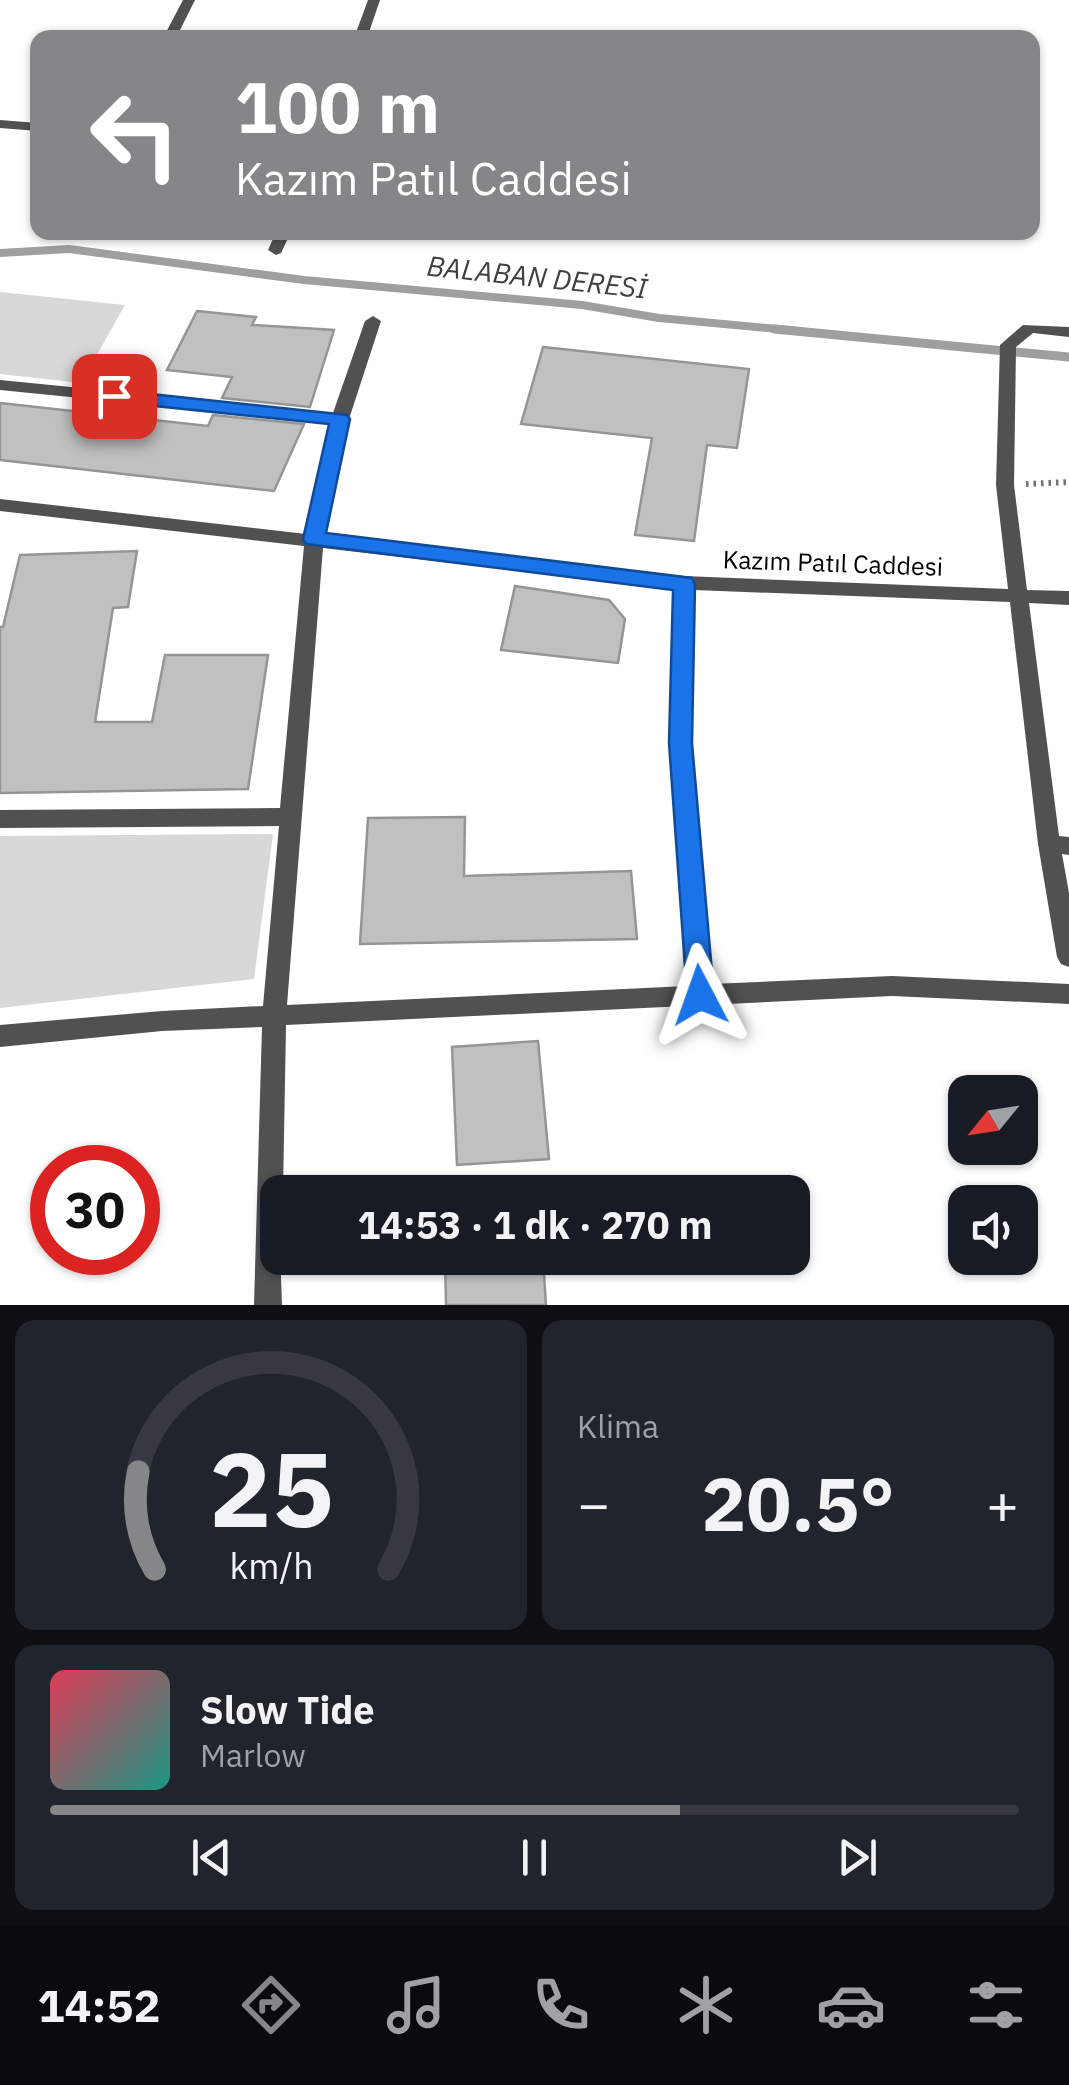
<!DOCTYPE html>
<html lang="tr">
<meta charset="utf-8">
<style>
:root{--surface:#171b24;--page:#20242c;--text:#f1f3f6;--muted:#9ea1a6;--line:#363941;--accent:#858687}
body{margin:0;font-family:"IBM Plex Sans",sans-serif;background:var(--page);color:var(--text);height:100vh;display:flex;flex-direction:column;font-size:38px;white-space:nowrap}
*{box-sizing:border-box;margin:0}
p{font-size:32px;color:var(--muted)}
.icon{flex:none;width:55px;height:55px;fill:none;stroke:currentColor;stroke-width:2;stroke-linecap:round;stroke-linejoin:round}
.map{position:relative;height:1305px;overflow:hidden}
.panel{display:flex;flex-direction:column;gap:15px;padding:15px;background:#0d0f14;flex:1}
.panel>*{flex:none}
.banner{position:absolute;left:30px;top:30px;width:1010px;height:210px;border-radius:20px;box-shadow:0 2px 8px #0004;background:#858687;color:#fff;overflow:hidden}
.needle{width:65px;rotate:240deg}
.controls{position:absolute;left:948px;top:1075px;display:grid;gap:20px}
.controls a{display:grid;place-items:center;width:90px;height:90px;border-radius:20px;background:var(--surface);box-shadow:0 2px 8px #0004;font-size:50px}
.speed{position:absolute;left:30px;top:1145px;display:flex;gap:20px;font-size:50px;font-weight:700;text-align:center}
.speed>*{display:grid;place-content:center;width:130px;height:130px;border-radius:50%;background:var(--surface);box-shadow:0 2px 8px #0004;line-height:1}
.speed .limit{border:15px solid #d22;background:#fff;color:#111}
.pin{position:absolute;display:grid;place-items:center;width:85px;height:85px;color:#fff;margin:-42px;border-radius:20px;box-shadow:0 5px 15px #0006}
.me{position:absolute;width:110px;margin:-55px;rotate:356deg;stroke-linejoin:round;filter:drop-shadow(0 0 8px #0008)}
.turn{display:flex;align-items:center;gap:35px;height:210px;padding:0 40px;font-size:45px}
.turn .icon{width:130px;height:130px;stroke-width:2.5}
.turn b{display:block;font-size:70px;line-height:85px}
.big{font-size:75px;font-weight:800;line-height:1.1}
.panel .tile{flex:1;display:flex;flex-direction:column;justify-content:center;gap:15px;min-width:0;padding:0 35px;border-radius:20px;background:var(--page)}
.panel .dial{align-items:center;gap:0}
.dial svg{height:260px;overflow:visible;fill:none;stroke:var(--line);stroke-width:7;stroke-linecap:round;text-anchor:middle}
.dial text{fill:var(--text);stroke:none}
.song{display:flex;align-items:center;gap:30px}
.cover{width:120px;height:120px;border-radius:15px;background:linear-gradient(135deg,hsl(350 70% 55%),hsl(170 70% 35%))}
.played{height:10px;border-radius:5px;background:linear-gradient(90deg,var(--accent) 65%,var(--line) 65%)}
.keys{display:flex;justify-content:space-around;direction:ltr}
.heat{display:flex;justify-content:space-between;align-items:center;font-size:55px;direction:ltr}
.panel .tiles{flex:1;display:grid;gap:15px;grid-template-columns:1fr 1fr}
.tile:last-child{grid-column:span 2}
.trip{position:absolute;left:260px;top:1175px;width:550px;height:100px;border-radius:20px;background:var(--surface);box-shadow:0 2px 8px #0004;font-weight:800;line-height:100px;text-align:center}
.menu{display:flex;height:160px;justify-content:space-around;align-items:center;background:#090b0e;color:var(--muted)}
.menu .icon{width:70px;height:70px}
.menu .on{color:var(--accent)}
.menu b{font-size:45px;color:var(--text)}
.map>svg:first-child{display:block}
.green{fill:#d8d8d8}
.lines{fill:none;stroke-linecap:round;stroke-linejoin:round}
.stream-far1{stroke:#9f9f9f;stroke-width:8}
.stream{stroke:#9f9f9f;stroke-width:9}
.building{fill:#c0c0c0;stroke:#959595;stroke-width:2.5}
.path{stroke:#737373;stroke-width:6;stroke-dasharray:2.5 5;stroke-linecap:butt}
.minor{fill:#515151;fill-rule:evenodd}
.route{fill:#1a73e8;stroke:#114b97;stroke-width:2.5}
.labels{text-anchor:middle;stroke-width:8;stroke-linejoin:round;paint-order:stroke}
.street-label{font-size:25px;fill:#000;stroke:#fff}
.water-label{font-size:28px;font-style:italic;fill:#404040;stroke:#fff}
</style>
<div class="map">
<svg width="1069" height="1305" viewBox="0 0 1069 1305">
<rect width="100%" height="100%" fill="#fff"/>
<path class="green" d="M 0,292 L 125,305 L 81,383 L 0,374 Z
M 273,834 L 254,979 L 0,1008 L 0,836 Z"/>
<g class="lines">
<path class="stream-far1" d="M 0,253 L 69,249 L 304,280 L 582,305 L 659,318 L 800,331"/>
<path class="stream" d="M 774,329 L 1069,357"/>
</g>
<path class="building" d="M 197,311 L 256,317 L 252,325 L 334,330 L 310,407 L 222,398 L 232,377 L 167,370 Z
M 543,347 L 749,369 L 737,448 L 707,445 L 694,541 L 635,535 L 652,438 L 521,424 Z
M 0,403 L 208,426 L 213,415 L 304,424 L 274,491 L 0,460 Z
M 137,551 L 128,607 L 113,608 L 95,722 L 152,722 L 165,655 L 268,655 L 248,789 L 0,793 L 0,627 L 3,627 L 20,555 Z
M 515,586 L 609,600 L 625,619 L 618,663 L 501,650 Z
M 465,817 L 464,876 L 631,871 L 637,939 L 360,944 L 368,818 Z
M 538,1041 L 549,1159 L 457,1165 L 452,1047 Z
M 445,1258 L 543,1258 L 546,1305 L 446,1305 Z"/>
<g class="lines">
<path class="path" d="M 1026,484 L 1069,482"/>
<path class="minor" d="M 183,0 L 195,0 L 176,38 L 163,38 Z
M 368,0 L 380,0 L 367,38 L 354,38 Z
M 0,120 L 38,123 L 38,131 L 0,128 Z
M 276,232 L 291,232 L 281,253 L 276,255 L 268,250 Z
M 373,316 L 381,321 L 349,419 L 324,536 L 684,576 L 1008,589 L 996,485 L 1000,345 L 1023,325 L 1069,327 L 1069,337 L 1033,333 L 1016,347 L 1014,485 L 1027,590 L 1069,591 L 1069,605 L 1029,603 L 1059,836 L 1069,837 L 1069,855 L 1062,854 L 1069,893 L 1069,967 L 1061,964 L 1057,957 L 1038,844 L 1010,602 L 694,590 L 692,743 L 711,984 L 892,976 L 1069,984 L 1069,1004 L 892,996 L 286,1025 L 283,1192 L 278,1192 L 282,1305 L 254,1305 L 262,1027 L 162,1031 L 0,1047 L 0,1025 L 162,1011 L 263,1006 L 279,826 L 0,828 L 0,810 L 280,808 L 304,546 L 0,511 L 0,499 L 306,534 L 330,423 L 0,390 L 0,380 L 333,413 L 365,321 ZM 323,548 L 674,589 L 670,743 L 687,986 L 287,1005 Z"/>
</g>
<path class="route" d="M 114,390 L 347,415 L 350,419 L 326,533 L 692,578 L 695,584 L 692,743 L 714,995 L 710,1003 L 700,1007 L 691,1003 L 687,995 L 669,743 L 673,590 L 306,544 L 303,539 L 329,424 L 107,401 L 107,392 Z"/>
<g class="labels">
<g class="street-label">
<text transform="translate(833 563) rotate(2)" y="9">Kazım Patıl Caddesi</text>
</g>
<g class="water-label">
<text transform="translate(537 277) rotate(6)" y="10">BALABAN DERESİ</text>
</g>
</g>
</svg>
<div class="controls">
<a><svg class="needle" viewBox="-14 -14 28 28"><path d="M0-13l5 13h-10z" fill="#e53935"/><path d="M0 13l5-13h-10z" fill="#9ea1a6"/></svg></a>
<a><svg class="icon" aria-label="sound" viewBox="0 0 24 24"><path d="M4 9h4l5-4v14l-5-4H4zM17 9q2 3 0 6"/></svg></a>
</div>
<div class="speed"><div class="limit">30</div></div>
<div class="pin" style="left:114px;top:396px;background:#d93025"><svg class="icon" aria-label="arrive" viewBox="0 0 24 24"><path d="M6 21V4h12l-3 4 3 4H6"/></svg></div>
<svg class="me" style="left:700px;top:995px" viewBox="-20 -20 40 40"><path d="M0-17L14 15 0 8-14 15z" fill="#1a73e8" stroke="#fff" stroke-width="4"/></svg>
<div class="trip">14:53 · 1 dk · 270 m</div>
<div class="banner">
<div class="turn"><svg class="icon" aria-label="left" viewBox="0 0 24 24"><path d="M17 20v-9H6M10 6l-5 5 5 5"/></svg><div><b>100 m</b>Kazım Patıl Caddesi</div></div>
</div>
</div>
<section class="panel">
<div class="tiles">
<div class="tile dial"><svg viewBox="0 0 100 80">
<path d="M14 69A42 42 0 1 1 86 69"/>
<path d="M14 69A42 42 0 0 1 9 39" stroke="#858687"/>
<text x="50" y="56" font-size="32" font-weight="700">25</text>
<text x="50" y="72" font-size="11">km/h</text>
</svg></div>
<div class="tile"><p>Klima</p>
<div class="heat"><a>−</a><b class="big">20.5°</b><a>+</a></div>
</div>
<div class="tile">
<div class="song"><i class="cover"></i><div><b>Slow Tide</b><p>Marlow</p></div></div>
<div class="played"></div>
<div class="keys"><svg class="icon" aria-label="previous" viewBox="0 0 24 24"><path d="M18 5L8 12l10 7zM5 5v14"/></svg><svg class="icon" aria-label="pause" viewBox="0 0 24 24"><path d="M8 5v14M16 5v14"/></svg><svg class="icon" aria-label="next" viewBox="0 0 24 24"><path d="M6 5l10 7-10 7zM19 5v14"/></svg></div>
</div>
</div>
</section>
<nav class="menu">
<b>14:52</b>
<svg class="icon on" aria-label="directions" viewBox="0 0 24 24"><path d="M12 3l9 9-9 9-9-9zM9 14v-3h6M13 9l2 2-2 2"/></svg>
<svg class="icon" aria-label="music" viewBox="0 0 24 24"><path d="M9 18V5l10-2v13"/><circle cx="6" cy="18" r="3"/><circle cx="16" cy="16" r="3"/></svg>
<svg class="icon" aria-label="phone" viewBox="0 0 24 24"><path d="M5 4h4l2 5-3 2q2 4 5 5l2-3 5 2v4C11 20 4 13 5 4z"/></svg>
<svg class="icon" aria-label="climate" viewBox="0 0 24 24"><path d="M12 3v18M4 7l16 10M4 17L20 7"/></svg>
<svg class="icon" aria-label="car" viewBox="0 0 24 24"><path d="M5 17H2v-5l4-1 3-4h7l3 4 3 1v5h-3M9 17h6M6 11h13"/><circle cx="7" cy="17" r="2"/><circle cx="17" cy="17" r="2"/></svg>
<svg class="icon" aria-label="filters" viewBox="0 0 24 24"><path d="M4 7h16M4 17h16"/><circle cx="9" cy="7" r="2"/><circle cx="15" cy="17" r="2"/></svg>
</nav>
